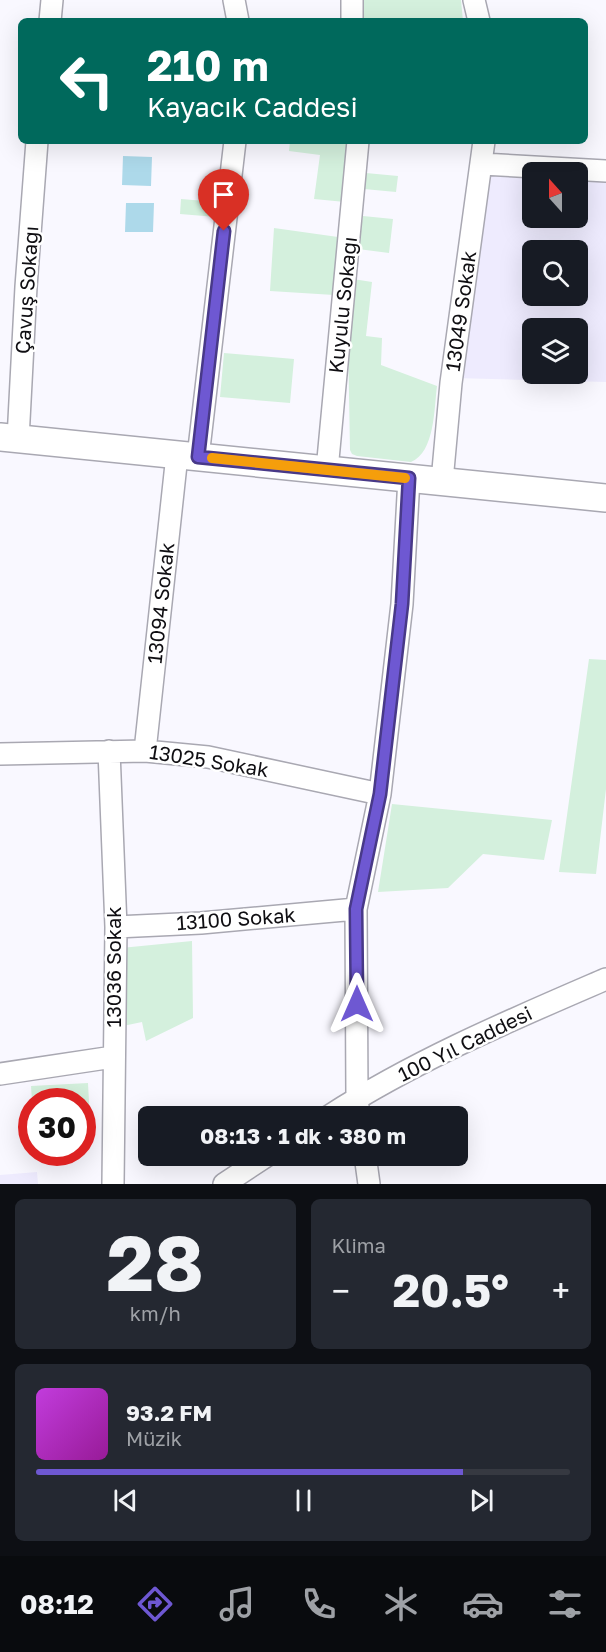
<!DOCTYPE html>
<html lang="tr">
<meta charset="utf-8">
<style>
:root{--surface:#171b24;--page:#242831;--text:#f1f3f6;--muted:#9ea1a6;--line:#363941;--accent:#6e58d2}
body{margin:0;font-family:"Golos Text",sans-serif;background:var(--page);color:var(--text);height:100vh;display:flex;flex-direction:column;font-size:22px;white-space:nowrap}
*{box-sizing:border-box;margin:0}
p{font-size:20px;color:var(--muted)}
.icon{flex:none;width:33px;height:33px;fill:none;stroke:currentColor;stroke-width:2;stroke-linecap:round;stroke-linejoin:round}
.map{position:relative;height:1184px;overflow:hidden}
.side{display:flex;flex-direction:column;gap:15px;padding:15px;background:#0d0f14;flex:1}
.side>*{flex:none}
.top-card{position:absolute;left:18px;top:18px;width:570px;height:126px;border-radius:9px;box-shadow:0 6px 24px #0002;background:#00695c;color:#fff;overflow:hidden}
.needle{width:39px;rotate:339deg}
.controls{position:absolute;left:522px;top:162px;display:grid;gap:12px}
.controls a{display:grid;place-items:center;width:66px;height:66px;border-radius:9px;background:var(--surface);box-shadow:0 6px 24px #0002;font-size:30px}
.speed{position:absolute;left:18px;top:1088px;display:flex;gap:12px;font-size:30px;font-weight:700;text-align:center}
.speed>*{display:grid;place-content:center;width:78px;height:78px;border-radius:50%;background:var(--surface);box-shadow:0 6px 24px #0002;line-height:1}
.speed .limit{border:9px solid #d22;background:#fff;color:#111}
.pin{position:absolute;display:grid;place-items:center;width:51px;height:51px;color:#fff;margin:-62px -26px;border-radius:50% 50% 50% 0;rotate:-45deg;box-shadow:0 0 6px #0007}
.pin .icon{rotate:45deg}
.me{position:absolute;width:66px;margin:-33px;rotate:0deg;stroke-linejoin:round;filter:drop-shadow(0 0 4px #0008)}
.turn{display:flex;align-items:center;gap:21px;height:126px;padding:0 30px;font-size:27px}
.turn .icon{width:78px;height:78px;stroke-width:2.5}
.turn b{display:block;font-size:42px;line-height:51px}
.big{font-size:45px;font-weight:700;line-height:1.1}
.side .widget{flex:1;display:flex;flex-direction:column;justify-content:center;gap:9px;min-width:0;padding:0 21px;border-radius:9px;background:var(--page)}
.side .dial{align-items:center;gap:0}
.dial b{font-size:78px;line-height:1}
.song{display:flex;align-items:center;gap:18px}
.cover{width:72px;height:72px;border-radius:9px;background:linear-gradient(135deg,hsl(290 70% 55%),hsl(300 70% 35%))}
.played{height:6px;border-radius:3px;background:linear-gradient(90deg,var(--accent) 80%,var(--line) 80%)}
.keys{display:flex;justify-content:space-around;direction:ltr}
.heat{display:flex;justify-content:space-between;align-items:center;font-size:33px;direction:ltr}
.side .tiles{flex:1;display:grid;gap:15px;grid-template-columns:1fr 1fr}
.widget:last-child{grid-column:span 2}
.trip{position:absolute;left:138px;top:1106px;width:330px;height:60px;border-radius:9px;background:var(--surface);box-shadow:0 6px 24px #0002;font-weight:700;line-height:60px;text-align:center}
.dock{display:flex;height:96px;justify-content:space-around;align-items:center;background:#090b0e;color:var(--muted)}
.dock .icon{width:42px;height:42px}
.dock .selected{color:var(--accent)}
.dock b{font-size:27px;color:var(--text)}
.map>svg:first-child{display:block}
.built{fill:#eeebfe;fill-rule:evenodd}
.green{fill:#d4f0dd}
.water{fill:#add9ea}
.lines{fill:none;stroke-linecap:round;stroke-linejoin:round}
.minor-casing{stroke:#a9a8b2;stroke-width:24}
.major-casing{stroke:#a9a8b2;stroke-width:30}
.minor{stroke:#fff;stroke-width:21}
.major{stroke:#fff;stroke-width:27}
.route-casing{stroke:#483988;stroke-width:15}
.route{stroke:#6e58d2;stroke-width:10}
.slow{stroke:#f59e0b;stroke-width:10}
.labels{text-anchor:middle;stroke-width:5;stroke-linejoin:round;paint-order:stroke}
.street-label{font-size:20px;fill:#0f0e12;stroke:#fff}
</style>
<div class="map">
<svg width="606" height="1184" viewBox="0 0 606 1184">
<rect width="100%" height="100%" fill="#f9f8ff"/>
<path class="built" d="M 486,173 L 532,175 L 532,218 L 578,218 L 578,177 L 606,178 L 606,382 L 455,378 ZM 532,250 L 578,250 L 578,296 L 532,296 ZM 532,328 L 578,328 L 578,374 L 532,374 Z
M 37,1172 L 38,1184 L 0,1184 L 0,1175 Z"/>
<path class="green" d="M 364,0 L 461,0 L 463,21 L 363,21 Z
M 290,141 L 352,141 L 345,202 L 314,199 L 320,155 L 289,151 Z
M 366,173 L 398,176 L 396,192 L 364,189 Z
M 181,199 L 217,202 L 216,217 L 180,214 Z
M 363,216 L 393,219 L 389,253 L 358,249 Z
M 274,228 L 338,237 L 334,295 L 270,291 Z
M 353,279 L 372,282 L 366,336 L 382,338 L 381,365 L 437,386 C 434,409 435,452 411,462 L 357,456 L 352,454 L 350,450 L 348,338 Z
M 224,353 L 294,359 L 290,403 L 220,397 Z
M 589,659 L 606,660 L 606,789 L 596,874 L 559,872 Z
M 392,804 L 552,820 L 544,860 L 483,854 L 448,888 L 378,892 Z
M 192,941 L 193,1018 L 146,1041 L 142,1022 L 123,1026 L 121,948 Z
M 88,1083 L 90,1121 L 83,1122 L 82,1101 L 32,1101 L 31,1086 Z"/>
<path class="water" d="M 123,156 L 152,157 L 151,186 L 122,185 Z
M 126,203 L 154,203 L 153,232 L 125,232 Z"/>
<g class="lines">
<defs>
<path id="minor" d="M 234,0 L 238,21
M 474,0 L 479,21
M 50,21 L 52,0
M 352,21 L 352,0
M 482,164 L 606,171
M 18,439 L 26,287 L 37,141
M 198,457 L 235,141
M 327,470 L 358,141
M 442,481 L 451,383 L 484,141
M 109,751 L 116,927 L 113,1184
M 145,751 L 177,455
M 0,754 L 145,751 L 208,757 L 380,794
M 116,927 L 201,923 L 356,909
M 0,1074 L 113,1057
M 329,1116 C 416,1060 511,1020 606,979
M 359,1116 L 357,1098 L 356,909 L 380,794 L 402,604 L 409,478
M 365,1155 L 369,1184
M 224,1184 L 268,1155"/>
<path id="major" d="M 0,437 L 606,498"/>
</defs>
<use href="#minor" class="minor-casing"/>
<use href="#major" class="major-casing"/>
<use href="#minor" class="minor"/>
<use href="#major" class="major"/>
</g>
<g class="lines">
<defs>
<path id="route" d="M 224,231 L 198,457 L 409,478 L 402,604 L 380,794 L 356,909 L 357,1004"/>
</defs>
<use href="#route" class="route-casing"/>
<use href="#route" class="route"/>
<path class="slow" d="M 212,458 L 405,478"/>
</g>
<g class="labels">
<g class="street-label">
<text transform="translate(27 290) rotate(-86)" y="7">Çavuş Sokağı</text>
<text transform="translate(343 305) rotate(-84)" y="7">Kuyulu Sokağı</text>
<text transform="translate(461 311) rotate(-82)" y="7">13049 Sokak</text>
<text transform="translate(161 603) rotate(-84)" y="7">13094 Sokak</text>
<text transform="translate(209 761) rotate(9)" y="7">13025 Sokak</text>
<text transform="translate(236 919) rotate(-4)" y="7">13100 Sokak</text>
<text transform="translate(114 967) rotate(-90)" y="7">13036 Sokak</text>
<text transform="translate(465 1044) rotate(-26)" y="7">100 Yıl Caddesi</text>
</g>
</g>
</svg>
<div class="controls">
<a><svg class="needle" viewBox="-14 -14 28 28"><path d="M0-13l5 13h-10z" fill="#e53935"/><path d="M0 13l5-13h-10z" fill="#9ea1a6"/></svg></a>
<a><svg class="icon" aria-label="search" viewBox="0 0 24 24"><circle cx="10" cy="10" r="6"/><path d="M15 15l6 6"/></svg></a>
<a><svg class="icon" aria-label="layers" viewBox="0 0 24 24"><path d="M12 4l9 5-9 5-9-5zM3 14l9 5 9-5"/></svg></a>
</div>
<div class="speed"><div class="limit">30</div></div>
<div class="pin" style="left:224px;top:231px;background:#d93025"><svg class="icon" aria-label="arrive" viewBox="0 0 24 24"><path d="M6 21V4h12l-3 4 3 4H6"/></svg></div>
<svg class="me" style="left:357px;top:1004px" viewBox="-20 -20 40 40"><path d="M0-17L14 15 0 8-14 15z" fill="#6e58d2" stroke="#fff" stroke-width="4"/></svg>
<div class="trip">08:13 · 1 dk · 380 m</div>
<div class="top-card">
<div class="turn"><svg class="icon" aria-label="left" viewBox="0 0 24 24"><path d="M17 20v-9H6M10 6l-5 5 5 5"/></svg><div><b>210 m</b>Kayacık Caddesi</div></div>
</div>
</div>
<section class="side">
<div class="tiles">
<div class="widget dial"><b>28</b><p>km/h</p></div>
<div class="widget"><p>Klima</p>
<div class="heat"><a>−</a><b class="big">20.5°</b><a>+</a></div>
</div>
<div class="widget">
<div class="song"><i class="cover"></i><div><b>93.2 FM</b><p>Müzik</p></div></div>
<div class="played"></div>
<div class="keys"><svg class="icon" aria-label="previous" viewBox="0 0 24 24"><path d="M18 5L8 12l10 7zM5 5v14"/></svg><svg class="icon" aria-label="pause" viewBox="0 0 24 24"><path d="M8 5v14M16 5v14"/></svg><svg class="icon" aria-label="next" viewBox="0 0 24 24"><path d="M6 5l10 7-10 7zM19 5v14"/></svg></div>
</div>
</div>
</section>
<nav class="dock">
<b>08:12</b>
<svg class="icon selected" aria-label="directions" viewBox="0 0 24 24"><path d="M12 3l9 9-9 9-9-9zM9 14v-3h6M13 9l2 2-2 2"/></svg>
<svg class="icon" aria-label="music" viewBox="0 0 24 24"><path d="M9 18V5l10-2v13"/><circle cx="6" cy="18" r="3"/><circle cx="16" cy="16" r="3"/></svg>
<svg class="icon" aria-label="phone" viewBox="0 0 24 24"><path d="M5 4h4l2 5-3 2q2 4 5 5l2-3 5 2v4C11 20 4 13 5 4z"/></svg>
<svg class="icon" aria-label="climate" viewBox="0 0 24 24"><path d="M12 3v18M4 7l16 10M4 17L20 7"/></svg>
<svg class="icon" aria-label="car" viewBox="0 0 24 24"><path d="M5 17H2v-5l4-1 3-4h7l3 4 3 1v5h-3M9 17h6M6 11h13"/><circle cx="7" cy="17" r="2"/><circle cx="17" cy="17" r="2"/></svg>
<svg class="icon" aria-label="filters" viewBox="0 0 24 24"><path d="M4 7h16M4 17h16"/><circle cx="9" cy="7" r="2"/><circle cx="15" cy="17" r="2"/></svg>
</nav>
